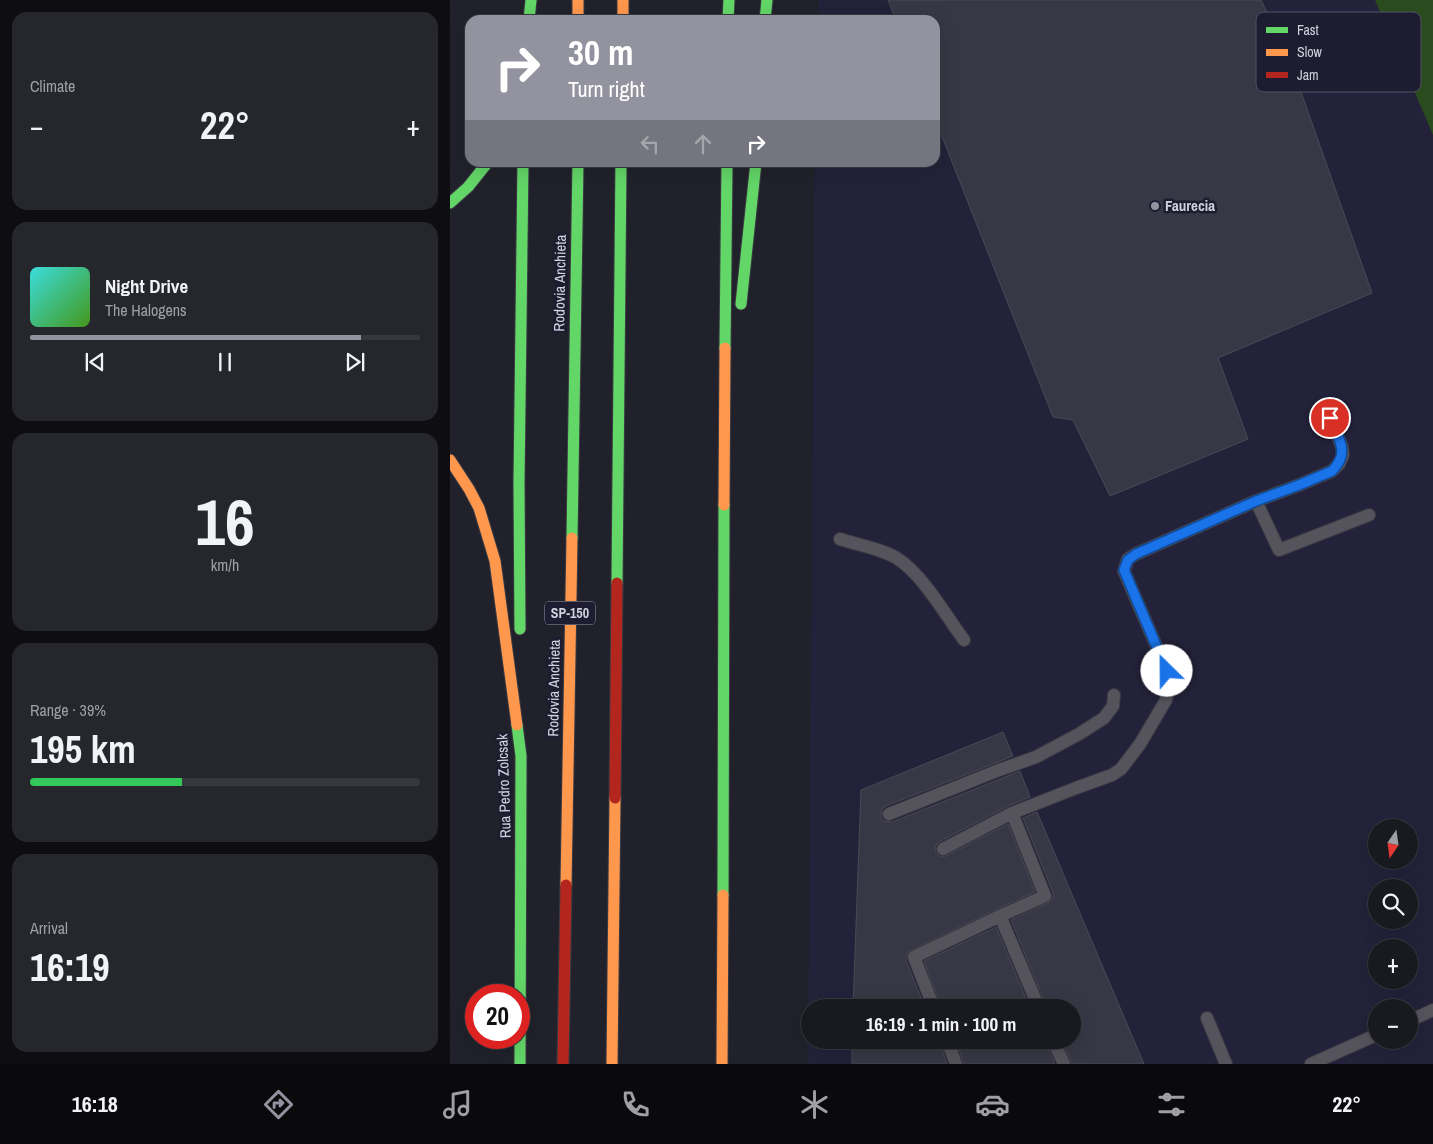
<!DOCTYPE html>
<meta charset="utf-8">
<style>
:root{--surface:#191920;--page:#26262d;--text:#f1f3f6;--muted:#9fa0a5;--line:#37383e;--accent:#93939f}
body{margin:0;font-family:"Archivo Narrow",sans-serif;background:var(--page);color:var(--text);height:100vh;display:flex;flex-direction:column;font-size:19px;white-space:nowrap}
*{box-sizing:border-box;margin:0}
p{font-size:16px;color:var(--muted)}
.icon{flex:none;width:28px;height:28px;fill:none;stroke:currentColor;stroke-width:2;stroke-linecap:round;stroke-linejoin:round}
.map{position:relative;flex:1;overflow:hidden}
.panel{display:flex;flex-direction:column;gap:12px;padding:12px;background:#0e0e12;width:450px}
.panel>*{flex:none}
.top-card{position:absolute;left:15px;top:15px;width:475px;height:152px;border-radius:15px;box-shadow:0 5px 20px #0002,0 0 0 1px var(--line);background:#93939f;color:#fff;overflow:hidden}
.needle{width:32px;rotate:193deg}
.tools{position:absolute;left:918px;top:819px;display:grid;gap:10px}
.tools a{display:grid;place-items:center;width:50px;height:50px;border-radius:50%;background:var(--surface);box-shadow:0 5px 20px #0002,0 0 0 1px var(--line);font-size:25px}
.speed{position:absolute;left:15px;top:984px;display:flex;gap:10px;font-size:25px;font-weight:700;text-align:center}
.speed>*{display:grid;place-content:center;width:65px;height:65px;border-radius:50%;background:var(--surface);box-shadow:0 5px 20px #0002,0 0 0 1px var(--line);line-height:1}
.speed .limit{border:8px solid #d22;background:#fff;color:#111}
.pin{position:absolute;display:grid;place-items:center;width:42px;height:42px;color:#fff;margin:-21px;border:2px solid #fff;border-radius:50%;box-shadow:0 1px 5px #0007}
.me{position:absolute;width:55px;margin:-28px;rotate:337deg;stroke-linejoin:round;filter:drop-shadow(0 0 4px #0008)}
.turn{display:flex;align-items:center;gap:18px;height:105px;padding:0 20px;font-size:22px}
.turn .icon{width:65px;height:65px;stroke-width:2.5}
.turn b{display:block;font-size:35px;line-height:42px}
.lanes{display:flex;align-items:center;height:48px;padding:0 20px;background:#0003;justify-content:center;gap:25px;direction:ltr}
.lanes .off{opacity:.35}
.big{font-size:38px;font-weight:700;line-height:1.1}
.panel .widget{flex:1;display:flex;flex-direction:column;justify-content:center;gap:8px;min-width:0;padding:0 18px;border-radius:15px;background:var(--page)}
.panel .dial{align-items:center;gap:0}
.dial b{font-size:65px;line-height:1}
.song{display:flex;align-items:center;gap:15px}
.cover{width:60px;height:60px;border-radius:8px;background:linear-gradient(135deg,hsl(180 70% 55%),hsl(100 70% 35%))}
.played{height:5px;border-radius:2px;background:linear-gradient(90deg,var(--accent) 85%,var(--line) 85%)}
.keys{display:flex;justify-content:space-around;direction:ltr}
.heat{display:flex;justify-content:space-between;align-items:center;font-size:28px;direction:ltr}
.charge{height:8px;border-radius:4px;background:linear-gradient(90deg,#34c759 39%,var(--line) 0)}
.trip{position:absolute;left:351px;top:999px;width:280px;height:50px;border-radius:25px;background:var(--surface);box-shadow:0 5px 20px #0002,0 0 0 1px var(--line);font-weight:700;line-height:50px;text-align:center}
.dock{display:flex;height:80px;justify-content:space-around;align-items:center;background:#0a0a0d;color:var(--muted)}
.dock .icon{width:35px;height:35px}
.dock .on{color:var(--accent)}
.dock b{font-size:22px;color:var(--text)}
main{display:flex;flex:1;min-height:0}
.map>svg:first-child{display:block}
.built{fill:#24223a;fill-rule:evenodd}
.forest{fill:#2a4b1e}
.building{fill:#383745;stroke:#4a4a54}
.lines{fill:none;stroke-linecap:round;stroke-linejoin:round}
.lane-casing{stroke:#3b3b44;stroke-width:14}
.fast-casing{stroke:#3b3b44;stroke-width:13}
.slow-casing{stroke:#3b3b44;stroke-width:13}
.jam-casing{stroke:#3b3b44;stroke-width:13}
.lane{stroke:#55545d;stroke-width:12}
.fast{stroke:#63d668;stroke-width:11}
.slow{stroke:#ff974d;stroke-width:11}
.jam{stroke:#b3261e;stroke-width:11}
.route-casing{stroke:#114b97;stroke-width:12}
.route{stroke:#1a73e8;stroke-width:9}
.poi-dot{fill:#93939f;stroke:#1d1c30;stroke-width:2}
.labels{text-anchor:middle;stroke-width:5;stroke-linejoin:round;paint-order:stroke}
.shield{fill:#1d1c30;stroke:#9b9baa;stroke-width:1}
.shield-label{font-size:14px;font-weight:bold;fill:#d1d1de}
.poi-label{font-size:15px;font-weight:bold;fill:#d1d1de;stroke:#1d1c30;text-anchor:start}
.street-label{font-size:15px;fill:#d1d1de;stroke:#1d1c30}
.key{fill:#1d1c30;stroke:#535264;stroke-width:1}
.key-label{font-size:14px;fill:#d1d1de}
</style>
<main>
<section class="panel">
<div class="widget"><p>Climate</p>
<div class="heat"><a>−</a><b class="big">22°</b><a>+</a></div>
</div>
<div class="widget">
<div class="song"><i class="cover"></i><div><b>Night Drive</b><p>The Halogens</p></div></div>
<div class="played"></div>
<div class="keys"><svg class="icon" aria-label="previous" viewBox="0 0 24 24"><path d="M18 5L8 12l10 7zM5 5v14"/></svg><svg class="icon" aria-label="pause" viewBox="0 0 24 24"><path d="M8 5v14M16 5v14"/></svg><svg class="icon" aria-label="next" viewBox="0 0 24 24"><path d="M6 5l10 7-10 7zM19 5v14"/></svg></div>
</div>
<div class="widget dial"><b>16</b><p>km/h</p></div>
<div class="widget"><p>Range · 39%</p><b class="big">195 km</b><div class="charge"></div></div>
<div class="widget"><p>Arrival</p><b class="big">16:19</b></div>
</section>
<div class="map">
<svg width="983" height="1064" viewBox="0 0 983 1064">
<rect width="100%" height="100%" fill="#21212b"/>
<path class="built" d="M 369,0 L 983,0 L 983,1064 L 358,1064 L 365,163 L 485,162 L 485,20 L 369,20 ZM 926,828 L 959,828 L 959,860 L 926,860 ZM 926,888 L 959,888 L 959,920 L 926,920 ZM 926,948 L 959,948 L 959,980 L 926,980 ZM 360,1008 L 622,1008 L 622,1040 L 360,1040 ZM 926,1008 L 959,1008 L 959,1040 L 926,1040 Z"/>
<path class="forest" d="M 925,0 L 983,0 L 983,135 Z"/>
<path class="building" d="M 438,0 L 811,0 L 839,58 L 922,293 L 768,358 L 798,439 L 660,496 L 623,420 L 603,417 L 485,119 L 485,20 L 446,20 Z
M 553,732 L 563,756 L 436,806 L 432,809 L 431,817 L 434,821 L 442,822 L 570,771 L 580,797 L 558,806 L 489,842 L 486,845 L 485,849 L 486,853 L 489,856 L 496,856 L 558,824 L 585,892 L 547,909 L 458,952 L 456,956 L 456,960 L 475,1008 L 403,1008 L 411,790 Z
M 587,812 L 694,1064 L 622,1064 L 612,1040 L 622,1040 L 622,1008 L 597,1008 L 561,920 L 598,903 L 603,898 L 603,893 L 573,818 Z
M 546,927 L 580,1008 L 492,1008 L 474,961 Z
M 402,1040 L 489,1040 L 497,1064 L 402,1064 Z
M 506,1040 L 595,1040 L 605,1064 L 514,1064 Z"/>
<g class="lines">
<defs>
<path id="lane" d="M 806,501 L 849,485 L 882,471 L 889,464 L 893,455 L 892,447 L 880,418
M 390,539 C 408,545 433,549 448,559 C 473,575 496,616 514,640
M 439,814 L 549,770 L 586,757 L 629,734 L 654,718 L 663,706 L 664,695
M 493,849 L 562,813
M 550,916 L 589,1008
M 484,1008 L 464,957 L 550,916 L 595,896 L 562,813 L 626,788 L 662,775 L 671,769 L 690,744 L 716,700 L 719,685 L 717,671 L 674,571 L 678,559 L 686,554 L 806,501 L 829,550 L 919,515
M 757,1018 L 776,1064
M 959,1021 L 983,1010
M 497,1040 L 506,1064
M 603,1040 L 614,1064
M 861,1064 L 926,1035"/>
<path id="fast" d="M 79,20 L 81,0
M 278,20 L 279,0
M 315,20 L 317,0
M 0,203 L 18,187 L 38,162
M 291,304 L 306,162
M 275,348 L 277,162
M 122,538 L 128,162
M 167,583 L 171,162
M 70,629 L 69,483 L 73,162
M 67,725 L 71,756 L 70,1064
M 273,895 L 274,505"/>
<path id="slow" d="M 128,0 L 128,20
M 173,0 L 173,20
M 0,460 L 19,489 L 29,508 L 45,561 L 67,725
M 274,505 L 275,348
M 116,885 L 122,538
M 162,1064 L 165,798
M 272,1064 L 273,895"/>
<path id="jam" d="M 165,798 L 167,583
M 113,1064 L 116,885"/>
</defs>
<use href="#lane" class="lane-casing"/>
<use href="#fast" class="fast-casing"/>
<use href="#slow" class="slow-casing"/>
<use href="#jam" class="jam-casing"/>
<use href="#lane" class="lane"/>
<use href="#fast" class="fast"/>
<use href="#slow" class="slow"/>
<use href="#jam" class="jam"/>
</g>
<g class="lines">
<defs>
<path id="route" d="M 717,671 L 674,570 L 678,560 L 686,554 L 806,501 L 849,485 L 882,471 C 901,452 888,439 880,418"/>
</defs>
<use href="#route" class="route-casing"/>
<use href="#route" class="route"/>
</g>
<circle class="poi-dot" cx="705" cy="206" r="5"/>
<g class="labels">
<rect class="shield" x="95" y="601.5" width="50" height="23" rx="4"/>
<g class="shield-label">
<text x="120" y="618">SP-150</text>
</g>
<g class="poi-label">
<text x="715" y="211">Faurecia</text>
</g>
<g class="street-label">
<text transform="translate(110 283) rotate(-89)" y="5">Rodovia Anchieta</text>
<text transform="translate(104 688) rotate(-89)" y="5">Rodovia Anchieta</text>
<text transform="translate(54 786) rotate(-92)" y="5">Rua Pedro Zolcsak</text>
</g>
</g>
<rect x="806" y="12" width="165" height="80" rx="8" class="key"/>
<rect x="816" y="27" width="22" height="6" fill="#63d668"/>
<rect x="816" y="49" width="22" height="7" fill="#ff974d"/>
<rect x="816" y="72" width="22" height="6" fill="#b3261e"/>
<g class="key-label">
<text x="847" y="35">Fast</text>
<text x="847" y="57">Slow</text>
<text x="847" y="80">Jam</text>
</g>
</svg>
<div class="tools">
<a><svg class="needle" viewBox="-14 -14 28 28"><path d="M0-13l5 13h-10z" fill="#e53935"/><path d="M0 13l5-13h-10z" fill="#9fa0a5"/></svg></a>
<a><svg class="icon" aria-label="search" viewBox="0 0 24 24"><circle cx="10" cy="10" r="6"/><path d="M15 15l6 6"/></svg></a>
<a>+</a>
<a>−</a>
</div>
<div class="speed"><div class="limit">20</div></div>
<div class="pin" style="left:880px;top:418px;background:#d93025"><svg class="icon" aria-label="arrive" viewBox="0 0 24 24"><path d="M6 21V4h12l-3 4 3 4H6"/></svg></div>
<svg class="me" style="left:717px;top:671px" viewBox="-20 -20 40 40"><circle r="19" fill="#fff"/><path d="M0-13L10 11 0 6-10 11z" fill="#1a73e8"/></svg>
<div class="trip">16:19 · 1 min · 100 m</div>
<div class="top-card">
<div class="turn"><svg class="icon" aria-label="right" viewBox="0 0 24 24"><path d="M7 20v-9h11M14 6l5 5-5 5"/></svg><div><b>30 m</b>Turn right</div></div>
<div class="lanes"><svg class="icon off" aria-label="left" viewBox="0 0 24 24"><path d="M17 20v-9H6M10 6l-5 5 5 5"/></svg><svg class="icon off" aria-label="ahead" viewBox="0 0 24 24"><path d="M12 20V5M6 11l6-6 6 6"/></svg><svg class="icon" aria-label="right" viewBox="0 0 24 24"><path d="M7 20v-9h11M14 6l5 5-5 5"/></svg></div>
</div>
</div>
</main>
<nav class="dock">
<b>16:18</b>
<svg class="icon on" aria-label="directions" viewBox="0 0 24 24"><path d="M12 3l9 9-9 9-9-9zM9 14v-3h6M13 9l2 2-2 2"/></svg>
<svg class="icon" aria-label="music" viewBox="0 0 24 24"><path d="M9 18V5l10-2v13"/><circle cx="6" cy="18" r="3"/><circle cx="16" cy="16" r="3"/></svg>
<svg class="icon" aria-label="phone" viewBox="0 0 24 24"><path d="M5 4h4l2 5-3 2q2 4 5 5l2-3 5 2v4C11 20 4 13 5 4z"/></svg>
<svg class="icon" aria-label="climate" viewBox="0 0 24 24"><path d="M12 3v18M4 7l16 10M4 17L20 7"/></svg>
<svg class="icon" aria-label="car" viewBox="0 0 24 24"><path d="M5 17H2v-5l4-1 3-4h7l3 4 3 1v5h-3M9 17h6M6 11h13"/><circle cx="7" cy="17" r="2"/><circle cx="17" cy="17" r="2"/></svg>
<svg class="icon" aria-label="filters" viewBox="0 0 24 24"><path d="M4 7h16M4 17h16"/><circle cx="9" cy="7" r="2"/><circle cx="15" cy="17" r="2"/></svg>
<b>22°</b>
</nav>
